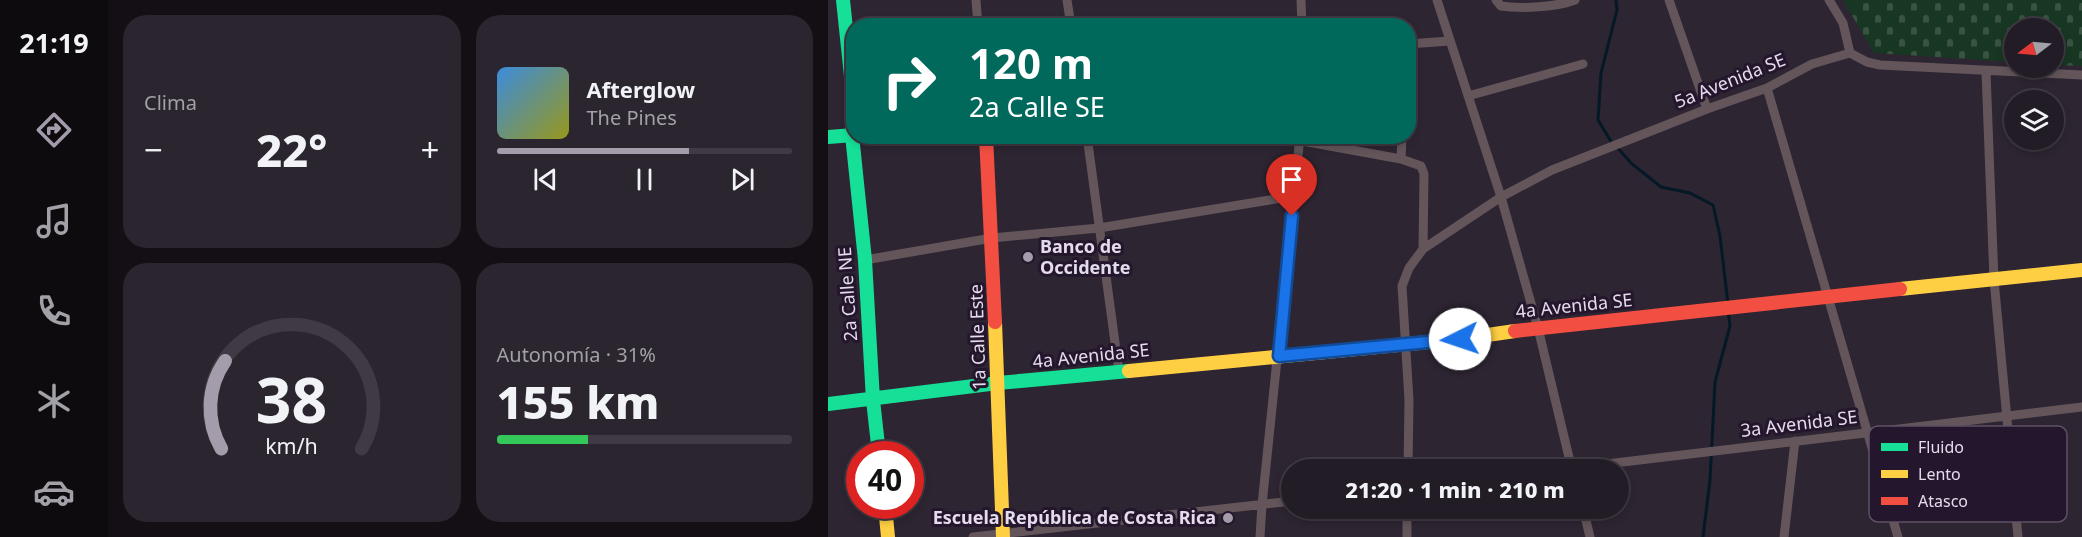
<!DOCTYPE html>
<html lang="es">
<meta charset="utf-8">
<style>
:root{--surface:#221c26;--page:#2a252e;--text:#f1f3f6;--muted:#a2a1a7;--line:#3f3a43;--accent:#a49cab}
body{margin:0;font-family:"Noto Sans",sans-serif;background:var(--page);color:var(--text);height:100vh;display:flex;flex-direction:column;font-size:22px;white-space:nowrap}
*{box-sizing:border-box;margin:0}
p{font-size:20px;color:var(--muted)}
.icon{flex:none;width:33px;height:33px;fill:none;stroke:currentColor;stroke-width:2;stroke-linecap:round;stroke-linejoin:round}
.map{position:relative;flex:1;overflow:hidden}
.drawer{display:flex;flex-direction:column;gap:15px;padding:15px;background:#130f15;width:720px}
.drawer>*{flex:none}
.banner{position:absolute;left:18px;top:18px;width:570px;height:126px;border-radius:24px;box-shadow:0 3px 9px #0003,0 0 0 2px var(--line);background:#00695c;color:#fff;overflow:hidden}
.needle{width:39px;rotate:254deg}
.fabs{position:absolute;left:1176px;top:18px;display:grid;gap:12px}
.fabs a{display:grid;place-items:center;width:60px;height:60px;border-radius:50%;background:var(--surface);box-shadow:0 3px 9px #0003,0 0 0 2px var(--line);font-size:30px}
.speed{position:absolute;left:18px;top:441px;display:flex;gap:12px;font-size:30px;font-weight:700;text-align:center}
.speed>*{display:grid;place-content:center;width:78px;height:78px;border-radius:50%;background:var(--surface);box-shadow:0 3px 9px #0003,0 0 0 2px var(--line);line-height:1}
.speed .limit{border:9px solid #d22;background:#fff;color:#111}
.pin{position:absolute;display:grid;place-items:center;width:51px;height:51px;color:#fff;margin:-62px -26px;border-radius:50% 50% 50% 0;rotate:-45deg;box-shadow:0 0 6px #0007}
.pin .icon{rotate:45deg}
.me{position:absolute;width:66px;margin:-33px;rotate:266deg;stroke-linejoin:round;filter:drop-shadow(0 0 4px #0008)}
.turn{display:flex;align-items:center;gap:21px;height:126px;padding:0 24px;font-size:27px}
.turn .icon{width:78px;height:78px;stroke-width:2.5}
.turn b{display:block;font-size:42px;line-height:51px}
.big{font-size:45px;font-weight:800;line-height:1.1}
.drawer .card{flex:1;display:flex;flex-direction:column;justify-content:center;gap:9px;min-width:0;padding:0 21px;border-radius:24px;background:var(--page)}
.drawer .dial{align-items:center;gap:0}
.dial svg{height:156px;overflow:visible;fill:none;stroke:var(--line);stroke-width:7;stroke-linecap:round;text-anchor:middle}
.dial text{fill:var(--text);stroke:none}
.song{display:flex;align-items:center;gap:18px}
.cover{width:72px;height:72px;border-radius:9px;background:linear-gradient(135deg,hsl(210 70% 55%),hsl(60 70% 35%))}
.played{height:6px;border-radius:3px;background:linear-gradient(90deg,var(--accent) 65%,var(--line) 65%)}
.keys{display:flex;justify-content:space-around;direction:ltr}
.heat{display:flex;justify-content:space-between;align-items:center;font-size:33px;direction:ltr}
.charge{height:9px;border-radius:4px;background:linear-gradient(90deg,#34c759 31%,var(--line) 0)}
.drawer .tiles{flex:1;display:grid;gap:15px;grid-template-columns:repeat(2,1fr)}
.trip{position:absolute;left:453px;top:459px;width:348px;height:60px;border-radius:30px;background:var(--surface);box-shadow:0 3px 9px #0003,0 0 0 2px var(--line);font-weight:800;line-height:60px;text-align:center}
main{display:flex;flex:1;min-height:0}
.menu{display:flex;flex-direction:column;width:108px;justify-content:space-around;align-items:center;background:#0e0b0f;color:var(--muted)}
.menu .icon{width:42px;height:42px}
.menu .on{color:var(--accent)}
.menu b{font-size:27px;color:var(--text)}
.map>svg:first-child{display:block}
.cemetery{fill:url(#cemetery-stones)}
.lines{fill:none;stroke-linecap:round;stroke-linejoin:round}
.stream{stroke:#041925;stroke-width:3}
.street{stroke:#63555a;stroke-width:9}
.fast{stroke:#16e098;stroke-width:14}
.slow{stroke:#ffcf43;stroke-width:14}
.jam{stroke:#f24e42;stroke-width:14}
.route-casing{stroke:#114b97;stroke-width:15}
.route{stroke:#1a73e8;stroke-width:10}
.poi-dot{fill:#a49cab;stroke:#24162d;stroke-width:2}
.labels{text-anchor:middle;stroke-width:6;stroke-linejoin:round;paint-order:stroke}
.street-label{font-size:18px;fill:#e4dcec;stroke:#24162d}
.poi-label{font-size:18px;font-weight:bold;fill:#e4dcec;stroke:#24162d;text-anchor:start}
.key{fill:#24162d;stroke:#5e5166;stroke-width:1.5}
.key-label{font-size:16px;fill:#e4dcec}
</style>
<main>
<nav class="menu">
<b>21:19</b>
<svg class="icon on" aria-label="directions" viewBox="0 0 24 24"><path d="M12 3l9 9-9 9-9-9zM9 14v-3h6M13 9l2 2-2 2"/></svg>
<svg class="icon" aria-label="music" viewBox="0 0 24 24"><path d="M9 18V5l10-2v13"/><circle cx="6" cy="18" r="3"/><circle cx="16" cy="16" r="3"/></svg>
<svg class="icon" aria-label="phone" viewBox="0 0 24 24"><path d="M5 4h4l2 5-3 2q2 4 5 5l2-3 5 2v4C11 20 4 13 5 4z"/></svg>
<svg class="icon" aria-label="climate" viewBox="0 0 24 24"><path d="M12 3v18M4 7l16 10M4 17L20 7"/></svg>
<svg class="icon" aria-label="car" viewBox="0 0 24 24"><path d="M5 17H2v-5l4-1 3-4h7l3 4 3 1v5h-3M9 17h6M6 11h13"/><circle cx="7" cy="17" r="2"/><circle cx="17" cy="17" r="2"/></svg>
</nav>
<section class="drawer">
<div class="tiles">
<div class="card"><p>Clima</p>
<div class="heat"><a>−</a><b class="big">22°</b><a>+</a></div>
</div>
<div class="card">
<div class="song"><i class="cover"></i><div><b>Afterglow</b><p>The Pines</p></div></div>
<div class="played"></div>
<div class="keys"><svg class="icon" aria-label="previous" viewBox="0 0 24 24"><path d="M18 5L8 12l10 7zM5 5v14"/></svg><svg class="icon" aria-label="pause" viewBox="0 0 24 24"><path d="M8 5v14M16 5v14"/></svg><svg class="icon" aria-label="next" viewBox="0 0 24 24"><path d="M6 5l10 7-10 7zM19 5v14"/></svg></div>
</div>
<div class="card dial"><svg viewBox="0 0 100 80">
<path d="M14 69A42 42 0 1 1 86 69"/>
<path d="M14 69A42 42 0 0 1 16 24" stroke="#a49cab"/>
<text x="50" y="56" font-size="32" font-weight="700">38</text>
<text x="50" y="72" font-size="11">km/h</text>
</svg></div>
<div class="card"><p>Autonomía · 31%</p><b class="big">155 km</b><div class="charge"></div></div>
</div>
</section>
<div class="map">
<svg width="1254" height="537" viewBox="0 0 1254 537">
<defs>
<pattern id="cemetery-stones" width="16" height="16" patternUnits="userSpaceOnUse" patternTransform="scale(1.5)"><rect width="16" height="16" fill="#173722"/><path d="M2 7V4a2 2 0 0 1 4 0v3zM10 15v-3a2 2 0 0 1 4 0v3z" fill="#395342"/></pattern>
</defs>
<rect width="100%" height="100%" fill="#2d2532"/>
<path class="cemetery" d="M 1015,0 L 1254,0 L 1254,66 L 1226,65 L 1226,28 L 1186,28 L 1186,62 L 1046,53 Z"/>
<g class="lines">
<path class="stream" d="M 784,143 L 770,120 L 773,73 L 789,10 L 788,0
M 789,147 L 803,163 L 833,187 L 862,193 L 885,205 L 892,236 L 900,304
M 875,537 L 882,480 L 887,382 L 902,326 L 900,310"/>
<path class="street" d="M 148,0 L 150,26
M 239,0 L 243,26
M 473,0 L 474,26
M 609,0 L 673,197 L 710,328 L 744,470
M 668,0 L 673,6 C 693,9 729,7 747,0
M 841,0 L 879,109
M 1001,0 L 1015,23 L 1022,53
M 580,44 L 622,41
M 1158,72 L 1166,280 L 1190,537
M 939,88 L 1070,537
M 640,96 L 755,64
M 259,136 L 291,372
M 447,136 L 573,159 L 593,166 L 596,174 L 595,249
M 573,159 L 574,136
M 37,260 L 164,238 L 271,228 L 466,196
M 580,470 L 581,400 L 574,286 L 581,268 L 595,249 L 673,197 L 724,170 L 879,109 L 939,88 L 984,64 L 1022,53 L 1039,62 L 1052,65 L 1254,75
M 728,470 L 1254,407
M 579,508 L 579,537
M 755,508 L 762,537
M 145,537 L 464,501
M 432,537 L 434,505 L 472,136
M 956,537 L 967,441"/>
<path class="fast" d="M 15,0 L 25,95
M 26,90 L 24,135 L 37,260 L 45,400 L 51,454
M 0,137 L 26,135
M 0,404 L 170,383 L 301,371"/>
<path class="slow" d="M 1072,289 L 1254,270
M 167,322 L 175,537
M 301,371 L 632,339 L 687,331
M 57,506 L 60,537"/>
<path class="jam" d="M 158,136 L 167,322
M 687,331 L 1072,289"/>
</g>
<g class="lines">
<defs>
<path id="route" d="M 464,216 L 451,356 L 632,339"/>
</defs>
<use href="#route" class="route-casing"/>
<use href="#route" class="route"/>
</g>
<g class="poi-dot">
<circle cx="200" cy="257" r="6"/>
<circle cx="400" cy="518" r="6"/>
</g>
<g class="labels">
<g class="street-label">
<text transform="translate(902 81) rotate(-22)" y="6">5a Avenida SE</text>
<text transform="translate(20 294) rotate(-94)" y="6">2a Calle NE</text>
<text transform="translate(746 306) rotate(-6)" y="6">4a Avenida SE</text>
<text transform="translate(150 337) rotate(-92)" y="6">1a Calle Este</text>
<text transform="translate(263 356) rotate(-6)" y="6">4a Avenida SE</text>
<text transform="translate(971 424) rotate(-7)" y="6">3a Avenida SE</text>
</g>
<g class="poi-label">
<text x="212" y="253">Banco de<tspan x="212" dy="21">Occidente</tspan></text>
<text x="388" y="524" text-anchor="end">Escuela República de Costa Rica</text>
</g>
</g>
<rect x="1041" y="426" width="198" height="96" rx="9" class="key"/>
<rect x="1053" y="443" width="27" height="8" fill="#16e098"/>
<rect x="1053" y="470" width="27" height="8" fill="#ffcf43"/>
<rect x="1053" y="497" width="27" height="8" fill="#f24e42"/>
<g class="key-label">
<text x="1090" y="453">Fluido</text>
<text x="1090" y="480">Lento</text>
<text x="1090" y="507">Atasco</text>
</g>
</svg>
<div class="fabs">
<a><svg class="needle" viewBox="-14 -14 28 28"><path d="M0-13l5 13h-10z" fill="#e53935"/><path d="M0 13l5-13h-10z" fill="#a2a1a7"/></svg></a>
<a><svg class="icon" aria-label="layers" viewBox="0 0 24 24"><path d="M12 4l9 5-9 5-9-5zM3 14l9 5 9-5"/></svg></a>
</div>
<div class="speed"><div class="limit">40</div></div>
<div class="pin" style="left:464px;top:216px;background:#d93025"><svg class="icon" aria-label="arrive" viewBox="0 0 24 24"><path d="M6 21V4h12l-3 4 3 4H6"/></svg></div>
<svg class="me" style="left:632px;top:339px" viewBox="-20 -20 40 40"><circle r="19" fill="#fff"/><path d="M0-13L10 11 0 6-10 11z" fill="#1a73e8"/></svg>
<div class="trip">21:20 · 1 min · 210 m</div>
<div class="banner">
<div class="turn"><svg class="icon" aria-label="right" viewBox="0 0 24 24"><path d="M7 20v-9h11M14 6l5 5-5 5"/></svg><div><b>120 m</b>2a Calle SE</div></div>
</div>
</div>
</main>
